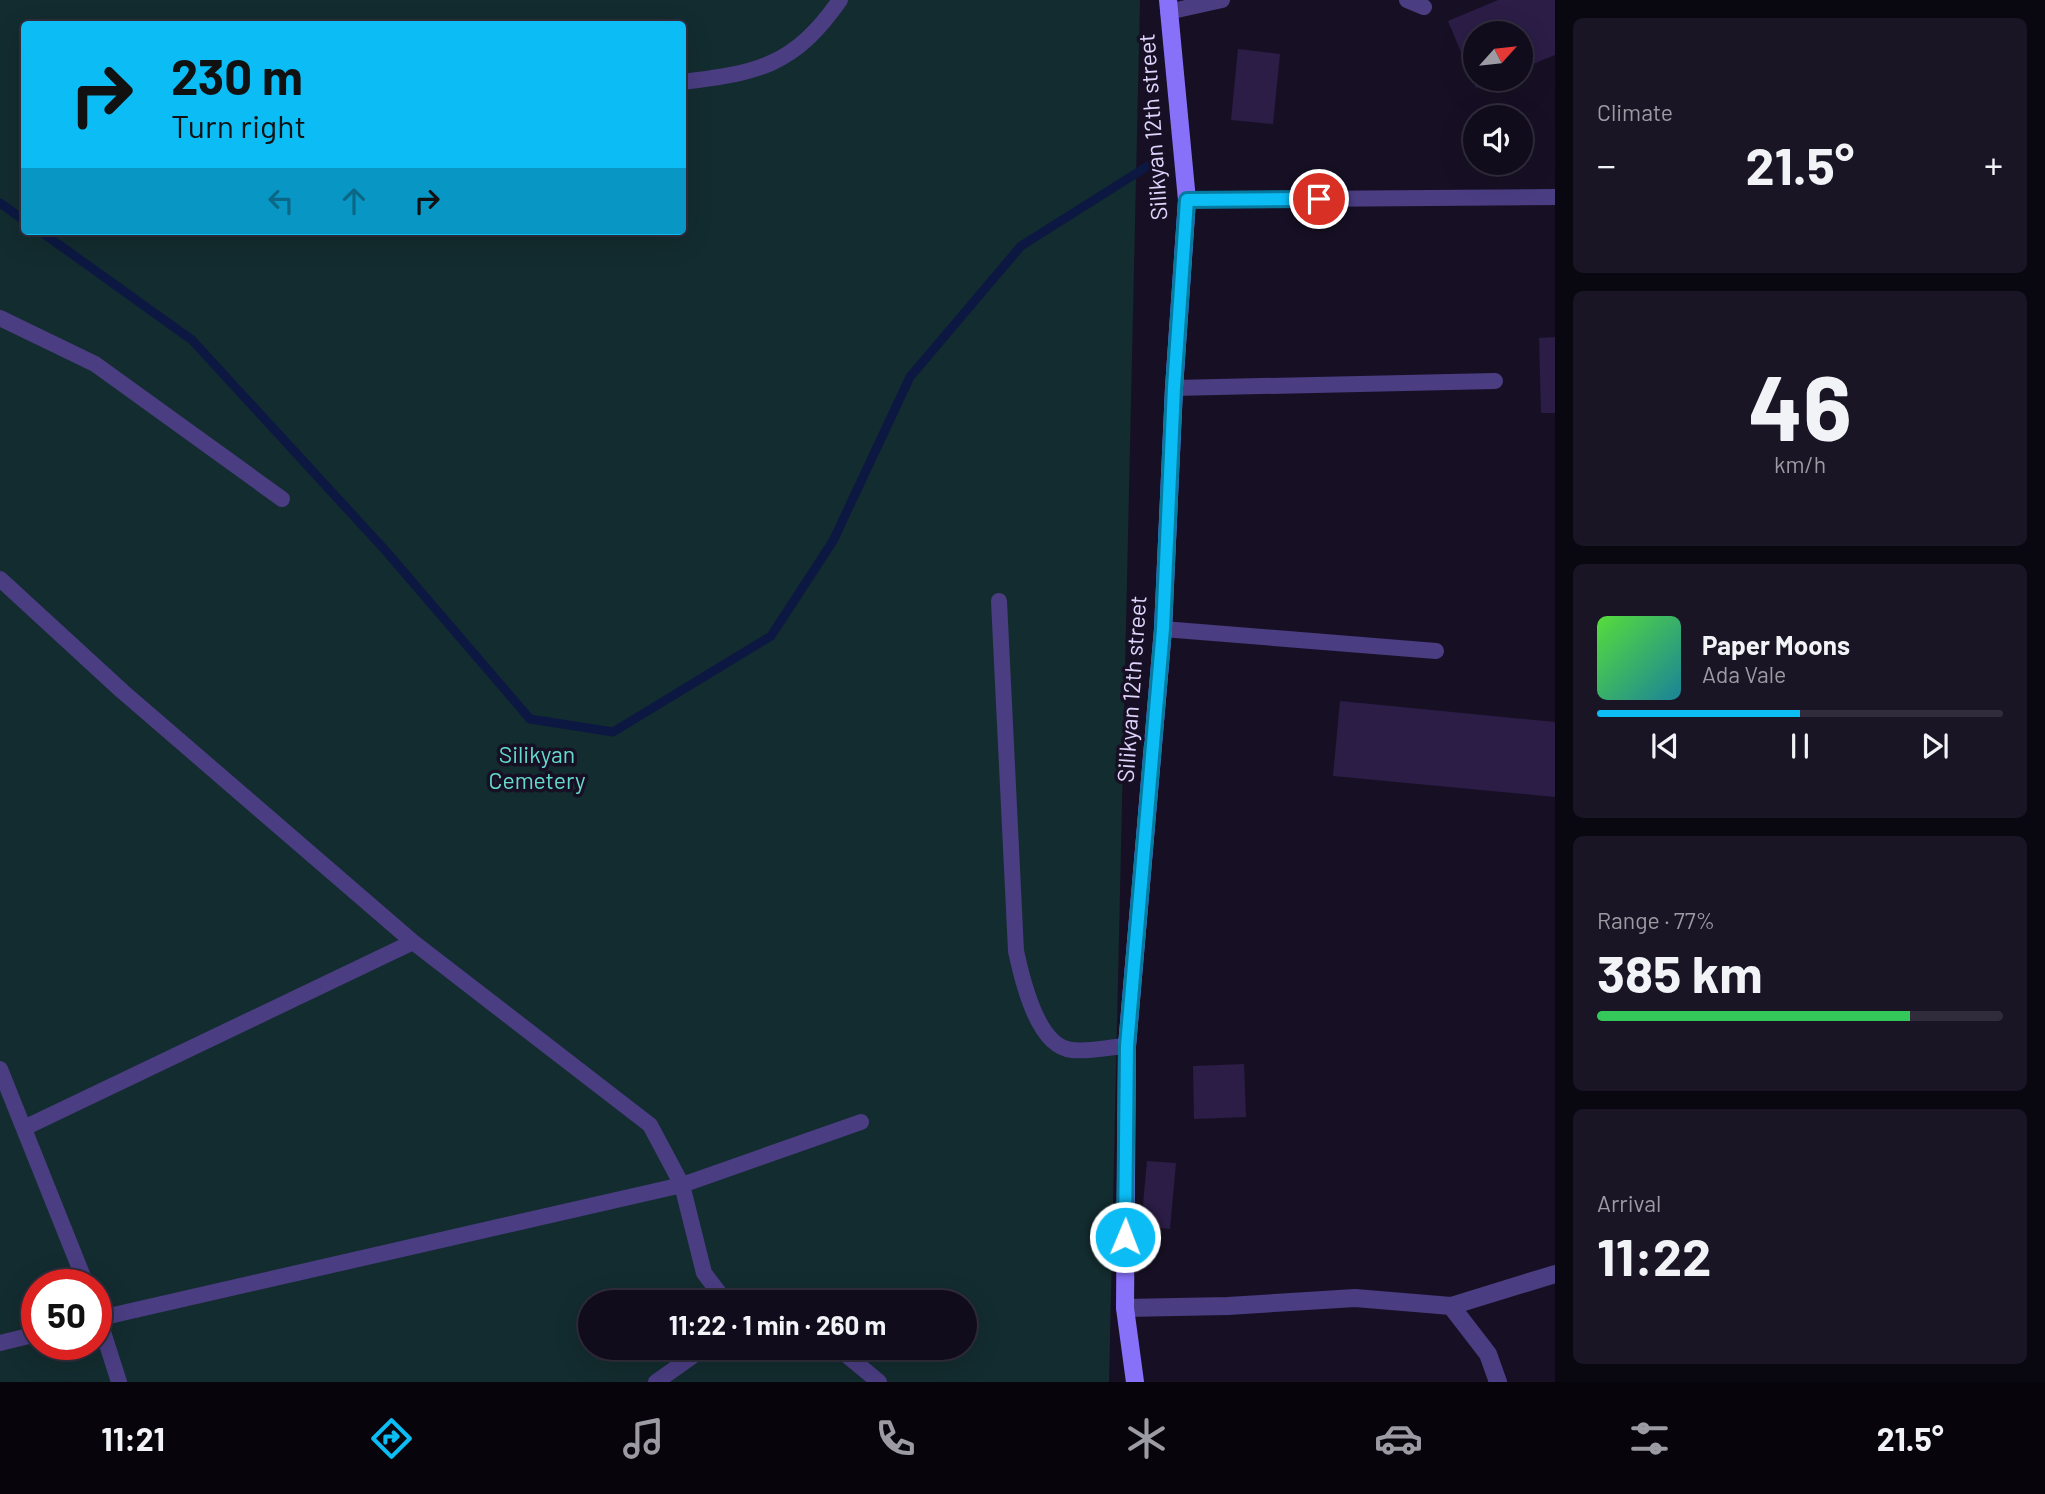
<!DOCTYPE html>
<meta charset="utf-8">
<style>
:root{--surface:#110c1c;--page:#1a1525;--text:#f1f3f6;--muted:#9c9ba3;--line:#302c3b;--accent:#0bbcf5}
body{margin:0;font-family:Barlow,sans-serif;background:var(--page);color:var(--text);height:100vh;display:flex;flex-direction:column;font-size:26px;white-space:nowrap}
*{box-sizing:border-box;margin:0}
p{font-size:23px;color:var(--muted)}
.icon{flex:none;width:38px;height:38px;fill:none;stroke:currentColor;stroke-width:2;stroke-linecap:round;stroke-linejoin:round}
.map{position:relative;flex:1;overflow:hidden}
.side{display:flex;flex-direction:column;gap:18px;padding:18px;background:#09070f;width:490px}
.side>*{flex:none}
.guide{position:absolute;left:21px;top:21px;width:665px;height:214px;border-radius:7px;box-shadow:0 7px 28px #0002,0 0 0 2px var(--line);background:#0bbcf5;color:#111;overflow:hidden}
.needle{width:46px;rotate:63deg}
.tools{position:absolute;left:1463px;top:21px;display:grid;gap:14px}
.tools a{display:grid;place-items:center;width:70px;height:70px;border-radius:50%;background:var(--surface);box-shadow:0 7px 28px #0002,0 0 0 2px var(--line);font-size:35px}
.speed{position:absolute;left:21px;top:1269px;display:flex;gap:14px;font-size:35px;font-weight:700;text-align:center}
.speed>*{display:grid;place-content:center;width:91px;height:91px;border-radius:50%;background:var(--surface);box-shadow:0 7px 28px #0002,0 0 0 2px var(--line);line-height:1}
.speed .limit{border:10px solid #d22;background:#fff;color:#111}
.pin{position:absolute;display:grid;place-items:center;width:60px;height:60px;color:#fff;margin:-30px;border:4px solid #fff;border-radius:50%;box-shadow:0 2px 7px #0007}
.me{position:absolute;width:77px;margin:-38px;rotate:1deg;stroke-linejoin:round;filter:drop-shadow(0 0 5px #0008)}
.turn{display:flex;align-items:center;gap:24px;height:147px;padding:0 35px;font-size:32px}
.turn .icon{width:91px;height:91px;stroke-width:2.5}
.turn b{display:block;font-size:49px;line-height:60px}
.lanes{display:flex;align-items:center;height:66px;padding:0 35px;background:#0003;justify-content:center;gap:35px;direction:ltr}
.lanes .off{opacity:.35}
.big{font-size:52px;font-weight:700;line-height:1.1}
.side .widget{flex:1;display:flex;flex-direction:column;justify-content:center;gap:10px;min-width:0;padding:0 24px;border-radius:10px;background:var(--page)}
.side .dial{align-items:center;gap:0}
.dial b{font-size:91px;line-height:1}
.song{display:flex;align-items:center;gap:21px}
.cover{width:84px;height:84px;border-radius:10px;background:linear-gradient(135deg,hsl(110 70% 55%),hsl(190 70% 35%))}
.played{height:7px;border-radius:4px;background:linear-gradient(90deg,var(--accent) 50%,var(--line) 50%)}
.keys{display:flex;justify-content:space-around;direction:ltr}
.heat{display:flex;justify-content:space-between;align-items:center;font-size:38px;direction:ltr}
.charge{height:10px;border-radius:5px;background:linear-gradient(90deg,#34c759 77%,var(--line) 0)}
.trip{position:absolute;left:578px;top:1290px;width:399px;height:70px;border-radius:35px;background:var(--surface);box-shadow:0 7px 28px #0002,0 0 0 2px var(--line);font-weight:700;line-height:70px;text-align:center}
.tab-bar{display:flex;height:112px;justify-content:space-around;align-items:center;background:#07050b;color:var(--muted)}
.tab-bar .icon{width:49px;height:49px}
.tab-bar .selected{color:var(--accent)}
.tab-bar b{font-size:32px;color:var(--text)}
main{display:flex;flex:1;min-height:0}
.map>svg:first-child{display:block}
.green{fill:#132c2f;fill-rule:evenodd}
.lines{fill:none;stroke-linecap:round;stroke-linejoin:round}
.stream{stroke:#0c1842;stroke-width:9}
.building{fill:#2b1d46}
.service{stroke:#4a3d82;stroke-width:16}
.minor{stroke:#4a3d82;stroke-width:18}
.secondary{stroke:#8871f9;stroke-width:18}
.route-casing{stroke:#077a9f;stroke-width:18}
.route{stroke:#0bbcf5;stroke-width:12}
.labels{text-anchor:middle;stroke-width:7;stroke-linejoin:round;paint-order:stroke}
.street-label{font-size:23px;fill:#e0d6fd;stroke:#171025}
.park-label{font-size:23px;fill:#65dbce;stroke:#171025}
</style>
<main>
<div class="map">
<svg width="1555" height="1382" viewBox="0 0 1555 1382">
<rect width="100%" height="100%" fill="#171025"/>
<path class="green" d="M 0,0 L 1140,0 L 1109,1382 L 0,1382 ZM 24,24 L 682,24 L 682,231 L 24,231 ZM 37,1284 L 96,1284 L 96,1344 L 37,1344 ZM 590,1302 L 964,1302 L 964,1348 L 590,1348 Z"/>
<g class="lines">
<path class="stream" d="M 0,203 L 24,220
M 40,231 L 192,340 L 385,550 L 530,719 L 613,732 L 771,636 L 833,541 L 910,377 L 1021,246 L 1151,164"/>
</g>
<path class="building" d="M 1498,0 L 1555,0 L 1555,55 L 1521,69 L 1521,33 L 1475,33 L 1475,79 L 1498,79 L 1476,88 L 1448,21 Z
M 1238,49 L 1280,54 L 1273,124 L 1231,120 Z
M 1555,337 L 1555,413 L 1541,413 L 1539,338 Z
M 1340,701 L 1555,722 L 1555,797 L 1333,776 Z
M 1244,1064 L 1246,1117 L 1194,1119 L 1193,1066 Z
M 1147,1161 L 1176,1163 L 1170,1229 L 1141,1226 Z"/>
<g class="lines">
<path class="service" d="M 1407,0 L 1424,7
M 1168,12 L 1222,0
M 682,82 C 758,73 794,66 840,0
M 1187,200 L 1555,197
M 0,318 L 95,364 L 282,499
M 1174,388 L 1495,381
M 0,579 L 122,691 L 413,942 L 650,1125 L 682,1185 L 704,1273 L 726,1302
M 999,601 L 1016,951 C 1022,979 1037,1047 1072,1050 C 1089,1052 1109,1047 1127,1046
M 1163,629 L 1436,651
M 0,1069 L 86,1284
M 24,1128 L 413,942
M 778,1302 L 787,1297 L 792,1302
M 96,1310 L 119,1382
M 96,1319 L 682,1185 L 861,1122
M 0,1343 L 37,1334
M 838,1348 L 879,1382
M 656,1382 L 704,1348"/>
<path class="minor" d="M 1451,1306 L 1488,1354 L 1498,1382
M 1125,1308 L 1228,1306 L 1355,1298 L 1451,1306 L 1555,1274"/>
<path class="secondary" d="M 1135,1382 L 1125,1308 L 1127,1046 L 1163,629 L 1174,388 L 1187,200 L 1168,0"/>
</g>
<g class="lines">
<defs>
<path id="route" d="M 1125,1237 L 1127,1046 L 1163,629 L 1174,388 L 1187,200 L 1319,199"/>
</defs>
<use href="#route" class="route-casing"/>
<use href="#route" class="route"/>
</g>
<g class="labels">
<g class="street-label">
<text transform="translate(1153 127) rotate(-94)" y="8">Silikyan 12th street</text>
<text transform="translate(1132 689) rotate(-86)" y="8">Silikyan 12th street</text>
</g>
<g class="park-label">
<text x="537" y="763">Silikyan<tspan x="537" dy="26">Cemetery</tspan></text>
</g>
</g>
</svg>
<div class="tools">
<a><svg class="needle" viewBox="-14 -14 28 28"><path d="M0-13l5 13h-10z" fill="#e53935"/><path d="M0 13l5-13h-10z" fill="#9c9ba3"/></svg></a>
<a><svg class="icon" aria-label="sound" viewBox="0 0 24 24"><path d="M4 9h4l5-4v14l-5-4H4zM17 9q2 3 0 6"/></svg></a>
</div>
<div class="speed"><div class="limit">50</div></div>
<div class="pin" style="left:1319px;top:199px;background:#d93025"><svg class="icon" aria-label="arrive" viewBox="0 0 24 24"><path d="M6 21V4h12l-3 4 3 4H6"/></svg></div>
<svg class="me" style="left:1125px;top:1237px" viewBox="-20 -20 40 40"><circle r="17" fill="#0bbcf5" stroke="#fff" stroke-width="3"/><path d="M0-11L8 9 0 5-8 9z" fill="#fff"/></svg>
<div class="trip">11:22 · 1 min · 260 m</div>
<div class="guide">
<div class="turn"><svg class="icon" aria-label="right" viewBox="0 0 24 24"><path d="M7 20v-9h11M14 6l5 5-5 5"/></svg><div><b>230 m</b>Turn right</div></div>
<div class="lanes"><svg class="icon off" aria-label="left" viewBox="0 0 24 24"><path d="M17 20v-9H6M10 6l-5 5 5 5"/></svg><svg class="icon off" aria-label="ahead" viewBox="0 0 24 24"><path d="M12 20V5M6 11l6-6 6 6"/></svg><svg class="icon" aria-label="right" viewBox="0 0 24 24"><path d="M7 20v-9h11M14 6l5 5-5 5"/></svg></div>
</div>
</div>
<section class="side">
<div class="widget"><p>Climate</p>
<div class="heat"><a>−</a><b class="big">21.5°</b><a>+</a></div>
</div>
<div class="widget dial"><b>46</b><p>km/h</p></div>
<div class="widget">
<div class="song"><i class="cover"></i><div><b>Paper Moons</b><p>Ada Vale</p></div></div>
<div class="played"></div>
<div class="keys"><svg class="icon" aria-label="previous" viewBox="0 0 24 24"><path d="M18 5L8 12l10 7zM5 5v14"/></svg><svg class="icon" aria-label="pause" viewBox="0 0 24 24"><path d="M8 5v14M16 5v14"/></svg><svg class="icon" aria-label="next" viewBox="0 0 24 24"><path d="M6 5l10 7-10 7zM19 5v14"/></svg></div>
</div>
<div class="widget"><p>Range · 77%</p><b class="big">385 km</b><div class="charge"></div></div>
<div class="widget"><p>Arrival</p><b class="big">11:22</b></div>
</section>
</main>
<nav class="tab-bar">
<b>11:21</b>
<svg class="icon selected" aria-label="directions" viewBox="0 0 24 24"><path d="M12 3l9 9-9 9-9-9zM9 14v-3h6M13 9l2 2-2 2"/></svg>
<svg class="icon" aria-label="music" viewBox="0 0 24 24"><path d="M9 18V5l10-2v13"/><circle cx="6" cy="18" r="3"/><circle cx="16" cy="16" r="3"/></svg>
<svg class="icon" aria-label="phone" viewBox="0 0 24 24"><path d="M5 4h4l2 5-3 2q2 4 5 5l2-3 5 2v4C11 20 4 13 5 4z"/></svg>
<svg class="icon" aria-label="climate" viewBox="0 0 24 24"><path d="M12 3v18M4 7l16 10M4 17L20 7"/></svg>
<svg class="icon" aria-label="car" viewBox="0 0 24 24"><path d="M5 17H2v-5l4-1 3-4h7l3 4 3 1v5h-3M9 17h6M6 11h13"/><circle cx="7" cy="17" r="2"/><circle cx="17" cy="17" r="2"/></svg>
<svg class="icon" aria-label="filters" viewBox="0 0 24 24"><path d="M4 7h16M4 17h16"/><circle cx="9" cy="7" r="2"/><circle cx="15" cy="17" r="2"/></svg>
<b>21.5°</b>
</nav>
